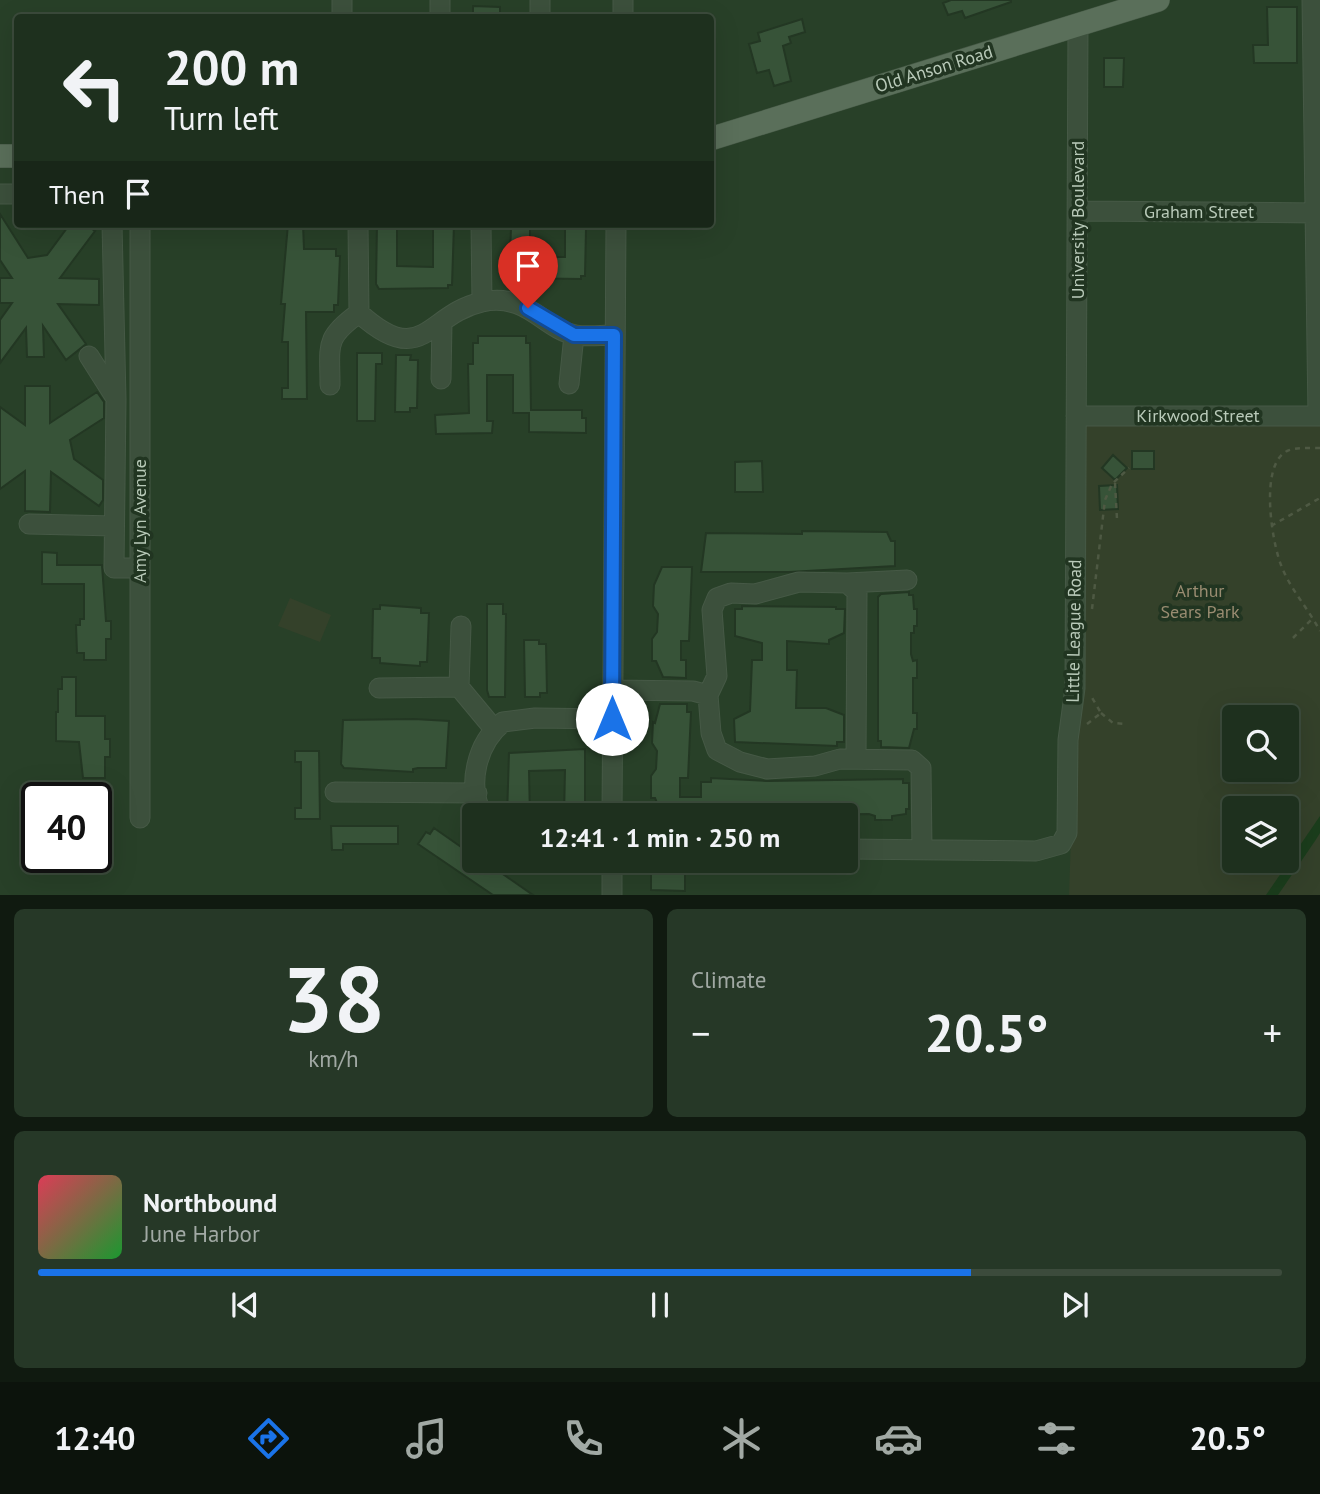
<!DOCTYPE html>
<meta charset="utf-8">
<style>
:root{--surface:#1e301e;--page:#263827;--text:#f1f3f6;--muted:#a1a9a4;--line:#3c4b3c;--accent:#1a73e8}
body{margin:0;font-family:"PT Sans",sans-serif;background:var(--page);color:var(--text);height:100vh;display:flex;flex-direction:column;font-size:26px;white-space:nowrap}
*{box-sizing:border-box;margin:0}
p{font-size:23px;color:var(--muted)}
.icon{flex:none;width:38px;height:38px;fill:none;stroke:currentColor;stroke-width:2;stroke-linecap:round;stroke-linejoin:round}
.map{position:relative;height:895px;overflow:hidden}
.drawer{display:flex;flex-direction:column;gap:14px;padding:14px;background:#101a10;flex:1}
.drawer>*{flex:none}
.hud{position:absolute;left:14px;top:14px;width:700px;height:214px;border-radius:7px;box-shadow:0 7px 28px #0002,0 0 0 2px var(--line);background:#1e301e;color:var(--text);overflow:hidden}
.buttons{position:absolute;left:1222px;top:705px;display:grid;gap:14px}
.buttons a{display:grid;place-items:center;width:77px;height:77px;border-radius:7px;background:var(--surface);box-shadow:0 7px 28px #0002,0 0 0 2px var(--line);font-size:35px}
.speed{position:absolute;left:21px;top:782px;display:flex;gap:14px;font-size:35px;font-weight:700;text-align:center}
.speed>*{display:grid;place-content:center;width:91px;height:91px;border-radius:50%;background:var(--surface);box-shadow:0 7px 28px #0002,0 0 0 2px var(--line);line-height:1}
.speed .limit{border:4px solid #111;border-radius:10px;background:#fff;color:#111}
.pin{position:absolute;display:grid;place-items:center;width:60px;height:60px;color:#fff;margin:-72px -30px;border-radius:50% 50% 50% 0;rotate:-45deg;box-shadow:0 0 7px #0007}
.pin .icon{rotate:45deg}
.me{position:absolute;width:77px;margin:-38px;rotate:0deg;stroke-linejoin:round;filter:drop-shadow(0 0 5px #0008)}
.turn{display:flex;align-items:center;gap:24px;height:147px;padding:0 35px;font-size:32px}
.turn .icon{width:91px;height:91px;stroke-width:2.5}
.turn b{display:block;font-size:49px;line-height:60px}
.then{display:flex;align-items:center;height:66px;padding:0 35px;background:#0003;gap:14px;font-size:26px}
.big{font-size:52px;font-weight:700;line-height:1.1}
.drawer .widget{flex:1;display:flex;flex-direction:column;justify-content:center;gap:10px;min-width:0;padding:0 24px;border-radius:10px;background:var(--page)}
.drawer .dial{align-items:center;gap:0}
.dial b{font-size:91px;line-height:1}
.song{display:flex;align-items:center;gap:21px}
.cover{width:84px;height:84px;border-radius:10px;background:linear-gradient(135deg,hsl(350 70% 55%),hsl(130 70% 35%))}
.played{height:7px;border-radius:4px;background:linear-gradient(90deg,var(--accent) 75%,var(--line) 75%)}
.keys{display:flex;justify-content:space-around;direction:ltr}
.heat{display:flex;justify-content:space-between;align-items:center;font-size:38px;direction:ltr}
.drawer .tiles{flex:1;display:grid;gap:14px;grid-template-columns:1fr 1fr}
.widget:last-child{grid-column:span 2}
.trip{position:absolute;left:462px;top:803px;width:396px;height:70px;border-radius:7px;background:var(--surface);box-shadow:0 7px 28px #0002,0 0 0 2px var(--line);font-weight:700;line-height:70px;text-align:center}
.tab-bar{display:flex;height:112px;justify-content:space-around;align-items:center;background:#0c130c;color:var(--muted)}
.tab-bar .icon{width:49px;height:49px}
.tab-bar .selected{color:var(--accent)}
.tab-bar b{font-size:32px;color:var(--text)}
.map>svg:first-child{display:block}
.green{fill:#34412a;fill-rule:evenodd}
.water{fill:#1b3d1c}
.building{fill:#375338;stroke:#233723;stroke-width:2}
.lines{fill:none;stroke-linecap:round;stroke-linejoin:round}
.minor-casing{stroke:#465946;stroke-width:21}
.major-casing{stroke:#465946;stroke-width:24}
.path{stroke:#4e5943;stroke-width:2.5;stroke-dasharray:5 5;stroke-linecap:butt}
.minor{stroke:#3c503c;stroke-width:19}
.major{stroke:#5a6f5a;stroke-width:23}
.route-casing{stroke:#114b97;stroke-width:18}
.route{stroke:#1a73e8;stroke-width:12}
.labels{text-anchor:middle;stroke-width:7;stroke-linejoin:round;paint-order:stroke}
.street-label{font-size:18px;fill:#b9cab9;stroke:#213521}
.park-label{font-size:18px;fill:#998c71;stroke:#213521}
</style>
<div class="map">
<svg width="1320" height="896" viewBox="0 0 1320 896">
<rect width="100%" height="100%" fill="#284028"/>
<path class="green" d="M 1320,422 L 1320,895 L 1069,896 L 1085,425 ZM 1234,718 L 1286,718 L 1286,770 L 1234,770 ZM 1234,808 L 1286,808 L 1286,861 L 1234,861 Z
M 290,598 L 331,615 L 320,642 L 278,626 Z"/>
<path class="water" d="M 1320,816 L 1320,833 L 1315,841 L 1278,895 L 1266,895 Z"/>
<path class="building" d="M 951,0 L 1011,0 L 1011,2 L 965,18 L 962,11 L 948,15 L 943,3 Z
M 473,6 L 500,7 L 500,18 L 473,17 Z
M 1267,7 L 1297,7 L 1297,63 L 1254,63 L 1253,45 L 1268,45 Z
M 802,19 L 805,32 L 789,37 L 791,43 L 783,46 L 791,81 L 774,86 L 769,70 L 757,73 L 749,44 L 760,41 L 758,33 Z
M 1104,58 L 1124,58 L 1123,87 L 1104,87 Z
M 0,214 L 28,258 L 47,255 L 70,224 L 85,224 L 95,231 L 60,278 L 99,279 L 99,305 L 58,304 L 86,344 L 66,360 L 43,326 L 44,357 L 27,357 L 26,328 L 0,363 L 0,320 L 12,303 L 0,303 L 0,278 L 12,278 L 0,260 Z
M 288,224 L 303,224 L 304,249 L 336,249 L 336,256 L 340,256 L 338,305 L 334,305 L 334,312 L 306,312 L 307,399 L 282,399 L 282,388 L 288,388 L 288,342 L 282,342 L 285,304 L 281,304 Z
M 377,224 L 397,224 L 397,266 L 433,267 L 433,224 L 454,224 L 452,285 L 448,285 L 448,288 L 379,289 L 376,284 Z
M 572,224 L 584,224 L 586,229 L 585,276 L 581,276 L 581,279 L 511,278 L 509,273 L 511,229 L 530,229 L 530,257 L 565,257 L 565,229 L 571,229 Z
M 478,336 L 526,336 L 526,343 L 530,343 L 531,410 L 582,410 L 582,418 L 586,418 L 586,433 L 529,432 L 529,413 L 513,413 L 513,375 L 487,375 L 487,421 L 493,421 L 492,433 L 436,434 L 435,415 L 469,413 L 468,364 L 473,364 L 473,343 L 478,343 Z
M 357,353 L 382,353 L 382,364 L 376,364 L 375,421 L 357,421 Z
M 396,355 L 411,355 L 410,360 L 418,360 L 417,408 L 410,408 L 410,412 L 395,412 Z
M 25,386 L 50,386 L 50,423 L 97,392 L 104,402 L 104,418 L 70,440 L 74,459 L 103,480 L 103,500 L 99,506 L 51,472 L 50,512 L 25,511 L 25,471 L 0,489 L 0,407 L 25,425 Z
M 1132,451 L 1154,451 L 1154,469 L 1132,469 Z
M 1113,455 L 1127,468 L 1115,480 L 1102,468 Z
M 762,461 L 763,492 L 735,492 L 735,462 Z
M 1117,485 L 1118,509 L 1100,510 L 1099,486 Z
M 802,531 L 887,532 L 891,541 L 895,541 L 895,566 L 789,572 L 701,572 L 706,533 L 802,534 Z
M 42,552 L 57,553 L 57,565 L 102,565 L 106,621 L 111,621 L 111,639 L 106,639 L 106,660 L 84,660 L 84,653 L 77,653 L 76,625 L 80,625 L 80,619 L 84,619 L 84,584 L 42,584 Z
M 662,567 L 692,567 L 689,641 L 681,641 L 681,660 L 686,660 L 686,678 L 663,677 L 656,661 L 652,661 L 652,639 L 657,632 L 658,614 L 653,606 L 654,585 Z
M 909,592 L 909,595 L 913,595 L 914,609 L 917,609 L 917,626 L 914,626 L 914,633 L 911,633 L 911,654 L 913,661 L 917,660 L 917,678 L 913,678 L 913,713 L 917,713 L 917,729 L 914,729 L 909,748 L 881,747 L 881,741 L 878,741 L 878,597 L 881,594 Z
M 487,604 L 503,604 L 503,614 L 506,614 L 505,697 L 489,697 L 487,690 Z
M 380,605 L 421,608 L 421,613 L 429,613 L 427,662 L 420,662 L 420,666 L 405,665 L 380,663 L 380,658 L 372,658 L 373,609 L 380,609 Z
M 742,606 L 836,607 L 836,609 L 845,609 L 844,633 L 829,640 L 829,644 L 787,641 L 787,670 L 797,670 L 796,708 L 826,708 L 844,715 L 844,742 L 837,742 L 837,746 L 735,742 L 734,719 L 750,711 L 752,660 L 762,660 L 762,643 L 735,636 L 735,609 L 742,609 Z
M 524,640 L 539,640 L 539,644 L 546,644 L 547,693 L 540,693 L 540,697 L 525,697 Z
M 62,677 L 76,677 L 76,716 L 105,716 L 105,739 L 110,739 L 110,757 L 105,757 L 105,778 L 83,778 L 79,742 L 56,741 L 56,712 L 58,712 L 58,689 L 62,689 Z
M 660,704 L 687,704 L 687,712 L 691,712 L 688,778 L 680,778 L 680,797 L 701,797 L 701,782 L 711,782 L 711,778 L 767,781 L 903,779 L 903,783 L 909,783 L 909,809 L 906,809 L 906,814 L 892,816 L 892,820 L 875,820 L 875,816 L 869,814 L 720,816 L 706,813 L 706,808 L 685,808 L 685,815 L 662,815 L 655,798 L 651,798 L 651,776 L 656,769 L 657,751 L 652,743 L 653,722 L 655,723 Z
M 414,719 L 449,721 L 446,768 L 418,768 L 413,769 L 413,772 L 344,768 L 341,764 L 343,720 Z
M 585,749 L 585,816 L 564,816 L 565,770 L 529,771 L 530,816 L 507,816 L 509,753 Z
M 295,751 L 319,751 L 320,819 L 295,819 L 295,808 L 301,808 L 301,762 L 295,762 Z
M 331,826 L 398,826 L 398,844 L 343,844 L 343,850 L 332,850 Z
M 434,828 L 474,856 L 474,861 L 487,863 L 533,895 L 493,895 L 418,844 L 426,832 L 430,834 Z
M 651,873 L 685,873 L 685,891 L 651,890 Z"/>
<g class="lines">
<defs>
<path id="minor" d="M 440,0 L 440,18
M 1312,0 L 1318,416
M 342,18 L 342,0
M 540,18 L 540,0
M 623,18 L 623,0
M 0,194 L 18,194
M 1079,211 L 1320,213
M 112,224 L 116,399 L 114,568 L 140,568
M 140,224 L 140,818
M 358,224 L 359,313 C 423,371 427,314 482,302 C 528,292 544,330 576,335 C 588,337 601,335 613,335
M 481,224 L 482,302
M 89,356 L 115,397
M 441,379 L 442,322
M 569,384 L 574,335
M 330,385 C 330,345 324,338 359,313
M 1076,416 L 1320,416
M 29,524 L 114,526
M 847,583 L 907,580
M 461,626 L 459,687 L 494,729
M 379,688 L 459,687
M 612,690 L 693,691 L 708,695 L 711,733 L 717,750 L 740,762 L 767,769 L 815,766 L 840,759 L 912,760 L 921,768 L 922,849
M 708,695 L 717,676 L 712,610 L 717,598 L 731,593 L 755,594 L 799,582 L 847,583 L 857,592 L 856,758
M 335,792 L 477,793
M 483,816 C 466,785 477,743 503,722 L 535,718 L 612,719
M 612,816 L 616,224
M 845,849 L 1036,851 L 1061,844 L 1067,833 L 1068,740 L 1075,688 L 1078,24
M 550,861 L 588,861
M 612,896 L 612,861"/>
<path id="major" d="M 710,139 L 1158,0
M 0,156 L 18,156"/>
</defs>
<use href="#minor" class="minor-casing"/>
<use href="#major" class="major-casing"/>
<path class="path" d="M 1320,448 C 1310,448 1296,447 1287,451 C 1259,465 1272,542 1281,565 C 1290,589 1308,608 1320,631
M 1115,483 L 1117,519
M 1271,526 L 1320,498
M 1092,609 L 1105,500 L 1112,484 L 1129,468
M 1293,638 L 1313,618
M 1101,713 L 1113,723 L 1127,724
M 1087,724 L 1101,713 L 1091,696"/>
<use href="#minor" class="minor"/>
<use href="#major" class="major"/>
</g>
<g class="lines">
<defs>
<path id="route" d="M 528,308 L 574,335 L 614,335 L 612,719"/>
</defs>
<use href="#route" class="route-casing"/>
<use href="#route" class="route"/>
</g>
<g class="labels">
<g class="street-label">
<text transform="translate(934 69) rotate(-17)" y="6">Old Anson Road</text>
<text x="1199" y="218">Graham Street</text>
<text transform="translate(1078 220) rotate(-90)" y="6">University Boulevard</text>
<text x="1198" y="422">Kirkwood Street</text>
<text transform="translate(140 521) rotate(-90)" y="6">Amy Lyn Avenue</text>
<text transform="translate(1074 631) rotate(-89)" y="6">Little League Road</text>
</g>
<g class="park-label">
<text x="1200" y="597">Arthur<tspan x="1200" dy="21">Sears Park</tspan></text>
</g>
</g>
</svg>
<div class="buttons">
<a><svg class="icon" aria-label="search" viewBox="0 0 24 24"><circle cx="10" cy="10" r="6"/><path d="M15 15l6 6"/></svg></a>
<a><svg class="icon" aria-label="layers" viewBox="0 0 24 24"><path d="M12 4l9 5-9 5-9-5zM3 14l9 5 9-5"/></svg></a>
</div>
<div class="speed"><div class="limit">40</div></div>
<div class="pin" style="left:528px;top:308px;background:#d93025"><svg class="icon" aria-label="arrive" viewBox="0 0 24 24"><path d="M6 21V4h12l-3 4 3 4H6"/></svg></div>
<svg class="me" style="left:612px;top:719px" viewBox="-20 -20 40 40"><circle r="19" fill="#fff"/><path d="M0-13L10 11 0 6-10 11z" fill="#1a73e8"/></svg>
<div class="trip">12:41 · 1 min · 250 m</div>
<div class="hud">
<div class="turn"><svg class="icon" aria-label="left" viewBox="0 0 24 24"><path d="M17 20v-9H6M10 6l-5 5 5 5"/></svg><div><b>200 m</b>Turn left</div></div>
<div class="then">Then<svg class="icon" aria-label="arrive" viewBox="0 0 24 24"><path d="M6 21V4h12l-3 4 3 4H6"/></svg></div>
</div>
</div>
<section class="drawer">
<div class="tiles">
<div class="widget dial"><b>38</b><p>km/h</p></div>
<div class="widget"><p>Climate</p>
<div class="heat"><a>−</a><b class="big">20.5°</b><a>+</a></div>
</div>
<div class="widget">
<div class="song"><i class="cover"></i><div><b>Northbound</b><p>June Harbor</p></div></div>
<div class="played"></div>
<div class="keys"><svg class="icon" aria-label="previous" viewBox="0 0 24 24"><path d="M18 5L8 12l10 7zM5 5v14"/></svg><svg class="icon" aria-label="pause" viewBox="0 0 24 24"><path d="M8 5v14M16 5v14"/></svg><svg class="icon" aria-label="next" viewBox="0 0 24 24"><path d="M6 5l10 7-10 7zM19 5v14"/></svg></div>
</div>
</div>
</section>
<nav class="tab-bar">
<b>12:40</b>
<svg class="icon selected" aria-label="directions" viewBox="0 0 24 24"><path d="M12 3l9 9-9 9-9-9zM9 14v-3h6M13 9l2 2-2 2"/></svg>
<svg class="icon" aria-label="music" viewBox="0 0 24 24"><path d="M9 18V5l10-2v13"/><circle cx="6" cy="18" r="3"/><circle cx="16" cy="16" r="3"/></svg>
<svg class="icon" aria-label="phone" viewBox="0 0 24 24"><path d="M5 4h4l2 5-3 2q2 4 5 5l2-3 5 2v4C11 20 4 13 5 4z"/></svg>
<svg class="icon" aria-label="climate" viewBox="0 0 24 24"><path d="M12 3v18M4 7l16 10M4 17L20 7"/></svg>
<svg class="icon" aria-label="car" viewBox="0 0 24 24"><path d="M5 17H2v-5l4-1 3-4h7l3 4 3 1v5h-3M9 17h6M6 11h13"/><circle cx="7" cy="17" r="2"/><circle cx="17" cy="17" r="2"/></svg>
<svg class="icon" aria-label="filters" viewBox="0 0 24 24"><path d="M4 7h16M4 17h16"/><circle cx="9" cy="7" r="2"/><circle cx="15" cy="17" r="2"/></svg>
<b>20.5°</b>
</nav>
